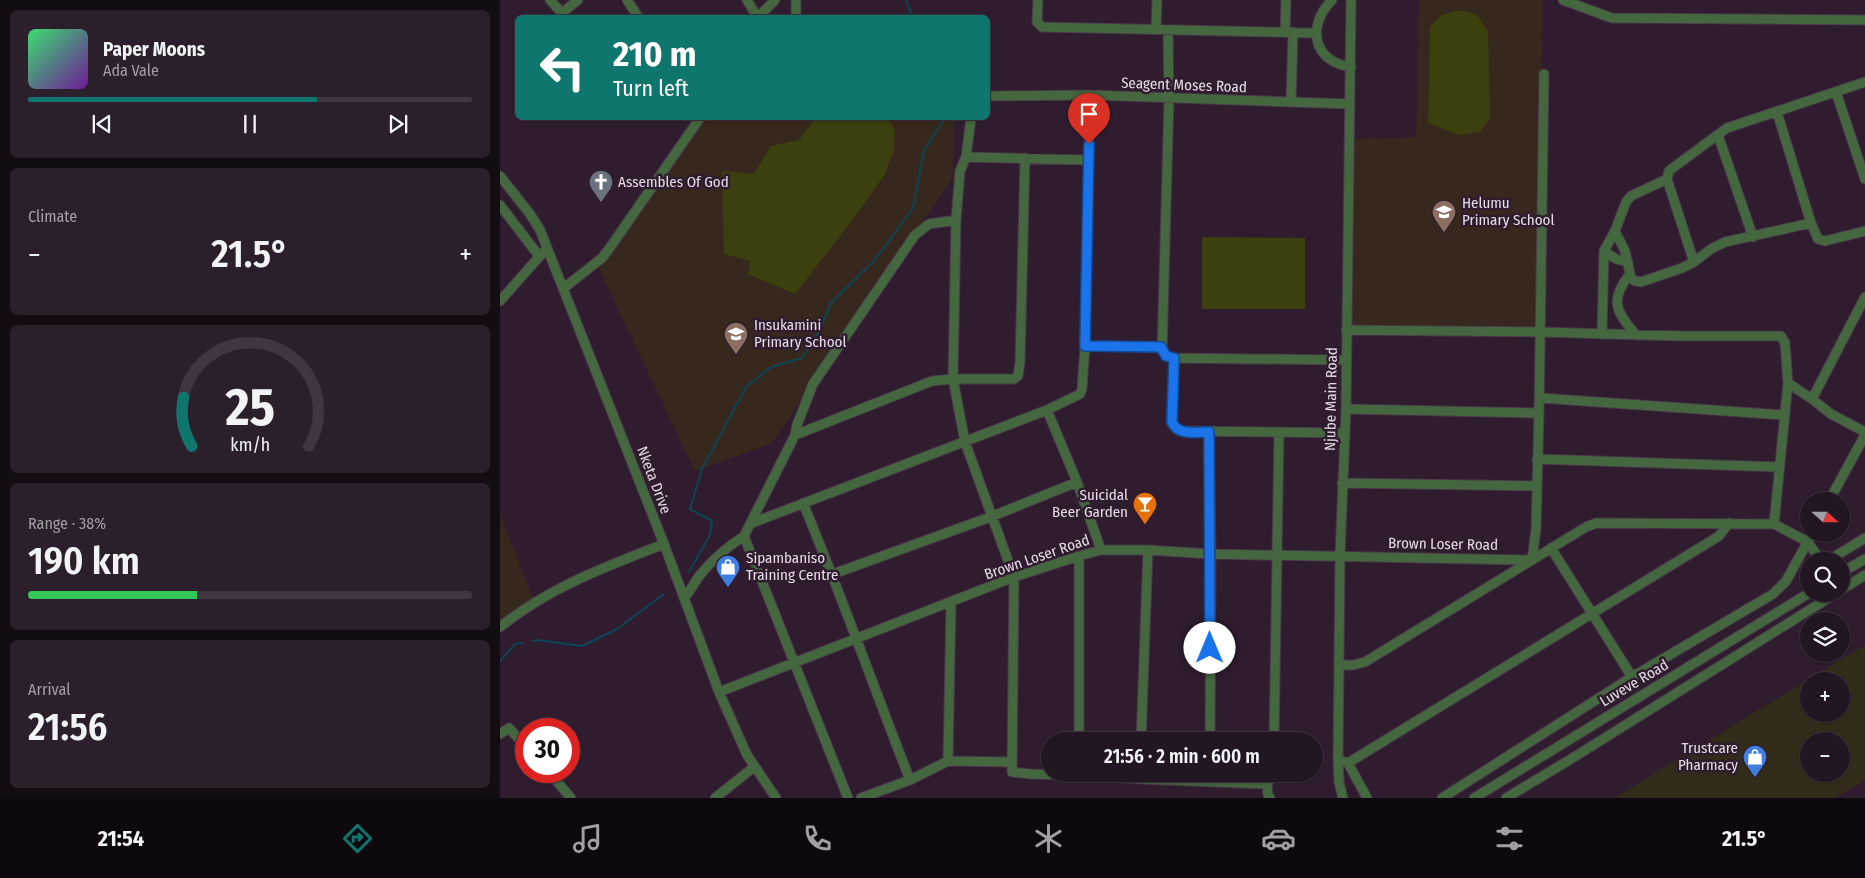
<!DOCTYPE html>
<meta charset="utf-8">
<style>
:root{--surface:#231623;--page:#2b1f2b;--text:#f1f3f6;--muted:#a39fa6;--line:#403541;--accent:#0f766e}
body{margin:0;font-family:"Fira Sans Condensed",sans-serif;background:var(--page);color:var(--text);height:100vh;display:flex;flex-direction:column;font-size:19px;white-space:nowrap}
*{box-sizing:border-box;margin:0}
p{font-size:16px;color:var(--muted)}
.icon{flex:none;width:28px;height:28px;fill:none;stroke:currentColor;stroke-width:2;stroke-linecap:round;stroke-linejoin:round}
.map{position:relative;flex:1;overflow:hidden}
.side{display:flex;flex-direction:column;gap:10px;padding:10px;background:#130c13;width:500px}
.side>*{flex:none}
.top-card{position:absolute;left:15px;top:15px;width:475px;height:105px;border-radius:8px;box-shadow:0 1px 4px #0004,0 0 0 1px var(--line);background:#0f766e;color:#fff;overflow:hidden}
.needle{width:32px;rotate:111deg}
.tools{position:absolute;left:1300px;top:492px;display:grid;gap:10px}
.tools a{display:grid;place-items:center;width:50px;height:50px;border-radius:50%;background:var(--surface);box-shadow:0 1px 4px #0004,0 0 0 1px var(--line);font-size:25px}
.speed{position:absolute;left:15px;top:718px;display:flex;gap:10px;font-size:25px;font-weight:700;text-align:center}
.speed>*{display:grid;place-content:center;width:65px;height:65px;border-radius:50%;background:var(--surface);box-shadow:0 1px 4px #0004,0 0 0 1px var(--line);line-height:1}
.speed .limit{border:8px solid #d22;background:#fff;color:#111}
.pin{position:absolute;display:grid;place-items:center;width:42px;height:42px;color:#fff;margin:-51px -21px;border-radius:50% 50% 50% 0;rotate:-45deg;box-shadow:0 0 5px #0007}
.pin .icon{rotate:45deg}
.me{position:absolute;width:55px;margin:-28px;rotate:0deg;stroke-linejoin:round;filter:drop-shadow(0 0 4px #0008)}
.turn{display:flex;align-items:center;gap:18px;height:105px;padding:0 15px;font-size:22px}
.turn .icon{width:65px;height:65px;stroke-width:2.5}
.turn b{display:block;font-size:35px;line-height:42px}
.big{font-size:38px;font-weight:600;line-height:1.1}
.side .card{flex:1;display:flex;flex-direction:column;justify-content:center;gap:8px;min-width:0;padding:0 18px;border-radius:8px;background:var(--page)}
.side .dial{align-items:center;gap:0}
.dial svg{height:130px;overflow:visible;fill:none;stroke:var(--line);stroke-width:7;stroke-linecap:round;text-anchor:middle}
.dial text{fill:var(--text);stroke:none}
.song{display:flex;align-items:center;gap:15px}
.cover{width:60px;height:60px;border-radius:8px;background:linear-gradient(135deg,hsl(140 70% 55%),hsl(280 70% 35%))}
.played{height:5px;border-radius:2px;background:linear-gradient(90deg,var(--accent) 65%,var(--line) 65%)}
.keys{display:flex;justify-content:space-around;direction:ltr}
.heat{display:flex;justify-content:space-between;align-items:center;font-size:28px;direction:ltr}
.charge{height:8px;border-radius:4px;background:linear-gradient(90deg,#34c759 38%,var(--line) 0)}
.trip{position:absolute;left:541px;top:732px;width:282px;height:50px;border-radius:25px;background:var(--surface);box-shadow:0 1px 4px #0004,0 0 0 1px var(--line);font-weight:600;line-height:50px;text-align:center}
.tab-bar{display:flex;height:80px;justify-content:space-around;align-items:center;background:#0e090e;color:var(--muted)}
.tab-bar .icon{width:35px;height:35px}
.tab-bar .current{color:var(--accent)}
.tab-bar b{font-size:22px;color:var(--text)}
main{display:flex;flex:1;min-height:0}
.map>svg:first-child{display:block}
.commercial{fill:#322b1a;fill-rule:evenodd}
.education{fill:#37281d}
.green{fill:#3b400e}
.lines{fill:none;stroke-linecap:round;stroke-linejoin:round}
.stream{stroke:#0c4556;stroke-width:2}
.minor-casing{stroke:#493849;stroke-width:11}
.minor{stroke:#45673f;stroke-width:9}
.route-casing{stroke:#114b97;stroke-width:12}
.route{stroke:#1a73e8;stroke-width:9}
.labels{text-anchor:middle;stroke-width:5;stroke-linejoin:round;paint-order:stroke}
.street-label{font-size:15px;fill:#e7dbe7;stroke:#2f1d2f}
.poi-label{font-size:15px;fill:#e7dbe7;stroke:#2f1d2f;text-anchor:start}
</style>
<main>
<section class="side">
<div class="card">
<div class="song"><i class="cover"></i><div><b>Paper Moons</b><p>Ada Vale</p></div></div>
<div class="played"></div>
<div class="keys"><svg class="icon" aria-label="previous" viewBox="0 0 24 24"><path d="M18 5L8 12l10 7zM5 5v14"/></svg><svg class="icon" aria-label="pause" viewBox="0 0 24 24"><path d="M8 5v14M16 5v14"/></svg><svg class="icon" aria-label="next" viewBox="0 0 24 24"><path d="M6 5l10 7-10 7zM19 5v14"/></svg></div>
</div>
<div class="card"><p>Climate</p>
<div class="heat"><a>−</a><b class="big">21.5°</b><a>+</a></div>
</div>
<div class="card dial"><svg viewBox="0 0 100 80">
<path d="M14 69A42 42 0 1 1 86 69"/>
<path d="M14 69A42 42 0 0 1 9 39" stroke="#0f766e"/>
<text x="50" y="56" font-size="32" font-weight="700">25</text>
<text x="50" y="72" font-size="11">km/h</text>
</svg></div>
<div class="card"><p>Range · 38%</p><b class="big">190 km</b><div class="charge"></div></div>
<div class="card"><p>Arrival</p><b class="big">21:56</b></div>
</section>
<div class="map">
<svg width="1365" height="798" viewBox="0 0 1365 798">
<rect width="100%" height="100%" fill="#2f1d2f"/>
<path class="commercial" d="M 1365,645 L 1365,780 L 1335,798 L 1114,798 ZM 1309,681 L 1341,681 L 1341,714 L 1309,714 ZM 1341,741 L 1341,774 L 1309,774 L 1309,741 Z"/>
<path class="education" d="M 919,0 L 1043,0 L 1037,328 L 848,328 L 851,139 L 916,137 Z
M 203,118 L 454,118 L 453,177 L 272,443 L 195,471 L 98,267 Z
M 0,514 L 33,599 L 0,625 Z"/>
<path class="green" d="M 956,11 C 975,11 979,16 988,32 L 990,118 L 980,132 L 959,135 L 928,123 L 930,27 L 942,15 Z
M 316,118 L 388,118 L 395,131 L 394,150 L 385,174 L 354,218 L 295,294 L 248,274 L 250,261 L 224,254 L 222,171 L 254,174 L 271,146 L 299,140 Z
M 702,237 L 805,238 L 805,309 L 702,309 Z"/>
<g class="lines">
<path class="stream" d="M 406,0 L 413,18
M 189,572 L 210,535 L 212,521 L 190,509 L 202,469 L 246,387 L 271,367 L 302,358 L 320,330 L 331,303 L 375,260 L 413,208 L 424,150 L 445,118
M 32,641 L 37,640 L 82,646 L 117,629 L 164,594
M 0,661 L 15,644 L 23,643"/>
<defs>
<path id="minor" d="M 50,0 L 60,11 L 63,12 L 78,0
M 127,0 L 139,18
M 247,0 L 257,17
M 538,0 L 537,22 L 542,27 L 816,33
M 832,0 C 806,26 813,62 851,67
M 1063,0 L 1112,18 L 1365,20
M 257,18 L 275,0
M 296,18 L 296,0
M 656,29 L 657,0
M 668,30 L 669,98 L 662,351 L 666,356 L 674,358 L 845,360
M 785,32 L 786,0
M 1336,92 L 1365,179
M 488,96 L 590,95 L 850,104
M 791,102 L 793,32
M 1277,112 L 1311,223 L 1318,239 L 1325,241 L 1365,231
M 471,118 L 466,157 L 460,171 L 456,220 L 453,379 L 465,442 L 514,577 L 512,772 L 531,774 L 579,775 L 640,779 L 767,784 L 774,774
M 1218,135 L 1253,237
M 466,157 L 588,160
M 0,176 L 30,214 L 40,230 L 164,544 L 219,692 L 247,755 L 276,798
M 1167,179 L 1194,262
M 0,205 L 39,256
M 1115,231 L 1125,251 L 1131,278 L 1135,281 L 1141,282 L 1182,268 L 1194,262 L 1211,249 L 1225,242 L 1311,223
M 1104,251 L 1116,259 L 1128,262
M 1130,274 C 1109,300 1116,312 1136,335
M 64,288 L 102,258 L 109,249 L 200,118
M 0,301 L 47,248
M 846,330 L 1040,332 L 1181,336 L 1281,336 L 1285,343 L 1288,383 L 1274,524
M 1102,334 L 1104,251 L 1115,231 L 1126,202 L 1131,196 L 1167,179 L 1169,171 L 1174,167 L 1227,128 L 1365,82
M 585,346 L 661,347
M 674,358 L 671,422 L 676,429 L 680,431 L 844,433
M 1288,383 L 1312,399 L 1365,297
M 1040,398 L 1285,415
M 1312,399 L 1331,414 L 1365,432
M 846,409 L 1039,413
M 547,410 L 577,482 L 601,550
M 709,432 L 711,554 L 710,741
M 295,435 L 432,381 L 453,379 L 514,379 L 518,376 L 520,363 L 525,158
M 1037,459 L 1279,467
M 842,483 L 1036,486
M 1329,501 L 1365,435
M 303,503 C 341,594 374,688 410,780
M 252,523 L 547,410 L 580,394 L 582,389 L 585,346 L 590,95
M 1051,548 L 1132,677
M 579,556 L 579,741
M 1341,573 L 1365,559
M 333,574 L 493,516 L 577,482
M 1341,590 L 1365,575
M 184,597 C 191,592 194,582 200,575 C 212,560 227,547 244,536
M 0,627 C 50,587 105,567 164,544
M 840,665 L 853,665 L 865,662 L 1086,527 L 1096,523 L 1274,524 L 1308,542 L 1318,557 L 1322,560 L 1334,557 L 1365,538
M 219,692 L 514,577 L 579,556 L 601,550 L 648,550 L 711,554 L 1032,560 L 1036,529 L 1039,413 L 1044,74
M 0,734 L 9,728 L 26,747
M 641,741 L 648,550
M 774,741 L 779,432
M 838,760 L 848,763 L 1219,536 L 1229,523
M 448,761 L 451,603
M 848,763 L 867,798
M 48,771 L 71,798
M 767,784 L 768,795 L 770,798
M 215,798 L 254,767
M 348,798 L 244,536 L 295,435 L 297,425 L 313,384 L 415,235 L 429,224 L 456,220
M 361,798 L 410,780 L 448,761 L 511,762
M 843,798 L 839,782 L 838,760 L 840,555 L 846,409 L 851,0
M 942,798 L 1132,677 L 1273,594 L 1286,581 L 1312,534
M 974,798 L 1309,593
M 1006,798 L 1071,759 L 1335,594"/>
</defs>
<use href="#minor" class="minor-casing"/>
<use href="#minor" class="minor"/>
</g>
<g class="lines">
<defs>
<path id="route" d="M 589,144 L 585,346 L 661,347 L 666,356 L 674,358 L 672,422 C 678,436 696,432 709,432 L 710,648"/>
</defs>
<use href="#route" class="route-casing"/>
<use href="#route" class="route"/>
</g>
<defs>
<symbol id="church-pin" viewBox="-11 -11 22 30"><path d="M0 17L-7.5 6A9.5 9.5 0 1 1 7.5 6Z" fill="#6b7280" stroke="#2f1d2f"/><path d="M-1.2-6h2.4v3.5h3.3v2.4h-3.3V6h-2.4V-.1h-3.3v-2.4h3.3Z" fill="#fff"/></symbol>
<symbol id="school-pin" viewBox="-11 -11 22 30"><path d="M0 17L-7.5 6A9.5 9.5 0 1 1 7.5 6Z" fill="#8d6e63" stroke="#2f1d2f"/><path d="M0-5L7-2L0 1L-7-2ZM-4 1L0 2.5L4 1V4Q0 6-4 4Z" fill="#fff"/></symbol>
<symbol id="bar-pin" viewBox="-11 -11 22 30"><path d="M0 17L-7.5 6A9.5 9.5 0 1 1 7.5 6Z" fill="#e8710a" stroke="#2f1d2f"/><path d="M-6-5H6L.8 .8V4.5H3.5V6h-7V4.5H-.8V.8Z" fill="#fff"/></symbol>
<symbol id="shop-pin" viewBox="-11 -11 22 30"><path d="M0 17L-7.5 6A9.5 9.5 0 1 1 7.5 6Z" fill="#3f7fe0" stroke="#2f1d2f"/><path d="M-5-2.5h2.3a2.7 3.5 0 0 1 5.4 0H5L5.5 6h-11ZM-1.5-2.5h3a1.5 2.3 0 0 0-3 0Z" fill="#fff"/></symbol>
</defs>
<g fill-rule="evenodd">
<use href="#church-pin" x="87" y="168" width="28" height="38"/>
<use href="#school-pin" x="930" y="198" width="28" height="38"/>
<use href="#school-pin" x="222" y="320" width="28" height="38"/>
<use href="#bar-pin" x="631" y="490" width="28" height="38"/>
<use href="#shop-pin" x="214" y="553" width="28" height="38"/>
<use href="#shop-pin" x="1241" y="743" width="28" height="38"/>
</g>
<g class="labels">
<g class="street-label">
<text transform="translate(684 85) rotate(2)" y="5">Seagent Moses Road</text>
<text transform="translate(831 399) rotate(-89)" y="5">Njube Main Road</text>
<text transform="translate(154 480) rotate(69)" y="5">Nketa Drive</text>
<text transform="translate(943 544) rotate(1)" y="5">Brown Loser Road</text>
<text transform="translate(537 557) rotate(-19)" y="5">Brown Loser Road</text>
<text transform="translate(1134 683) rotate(-31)" y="5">Luveve Road</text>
</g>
<g class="poi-label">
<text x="118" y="187">Assembles Of God</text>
<text x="962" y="208">Helumu<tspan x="962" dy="17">Primary School</tspan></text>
<text x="254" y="330">Insukamini<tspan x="254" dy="17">Primary School</tspan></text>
<text x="628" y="500" text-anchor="end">Suicidal<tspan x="628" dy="17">Beer Garden</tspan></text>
<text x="246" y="563">Sipambaniso<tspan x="246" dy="17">Training Centre</tspan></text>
<text x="1238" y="753" text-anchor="end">Trustcare<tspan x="1238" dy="17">Pharmacy</tspan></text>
</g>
</g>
</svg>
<div class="tools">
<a><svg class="needle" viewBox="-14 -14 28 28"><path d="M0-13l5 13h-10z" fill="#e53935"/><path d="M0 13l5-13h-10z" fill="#a39fa6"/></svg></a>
<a><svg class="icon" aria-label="search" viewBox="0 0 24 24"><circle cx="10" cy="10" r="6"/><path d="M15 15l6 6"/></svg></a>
<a><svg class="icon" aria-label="layers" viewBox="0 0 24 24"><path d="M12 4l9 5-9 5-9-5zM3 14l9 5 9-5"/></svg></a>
<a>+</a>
<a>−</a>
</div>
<div class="speed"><div class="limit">30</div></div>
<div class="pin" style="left:589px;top:144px;background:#d93025"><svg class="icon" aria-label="arrive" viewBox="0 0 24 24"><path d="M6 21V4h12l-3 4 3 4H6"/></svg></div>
<svg class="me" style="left:710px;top:648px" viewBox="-20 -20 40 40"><circle r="19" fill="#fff"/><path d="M0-13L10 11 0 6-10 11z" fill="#1a73e8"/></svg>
<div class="trip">21:56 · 2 min · 600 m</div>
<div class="top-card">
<div class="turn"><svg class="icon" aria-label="left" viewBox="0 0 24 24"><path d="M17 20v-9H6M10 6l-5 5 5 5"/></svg><div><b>210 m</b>Turn left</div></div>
</div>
</div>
</main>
<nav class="tab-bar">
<b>21:54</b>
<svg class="icon current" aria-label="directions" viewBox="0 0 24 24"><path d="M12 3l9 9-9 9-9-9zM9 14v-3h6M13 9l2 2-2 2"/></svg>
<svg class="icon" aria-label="music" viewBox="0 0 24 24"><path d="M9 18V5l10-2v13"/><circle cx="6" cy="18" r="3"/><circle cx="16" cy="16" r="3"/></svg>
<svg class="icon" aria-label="phone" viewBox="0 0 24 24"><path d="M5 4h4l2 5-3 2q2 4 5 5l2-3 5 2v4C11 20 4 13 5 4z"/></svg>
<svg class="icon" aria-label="climate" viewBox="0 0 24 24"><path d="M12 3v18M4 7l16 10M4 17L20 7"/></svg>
<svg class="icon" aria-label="car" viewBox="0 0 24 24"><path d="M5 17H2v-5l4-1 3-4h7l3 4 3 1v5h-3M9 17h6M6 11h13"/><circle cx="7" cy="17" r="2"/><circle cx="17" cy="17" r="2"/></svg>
<svg class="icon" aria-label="filters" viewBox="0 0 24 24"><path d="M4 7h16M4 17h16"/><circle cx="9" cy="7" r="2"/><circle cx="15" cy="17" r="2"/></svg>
<b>21.5°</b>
</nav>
